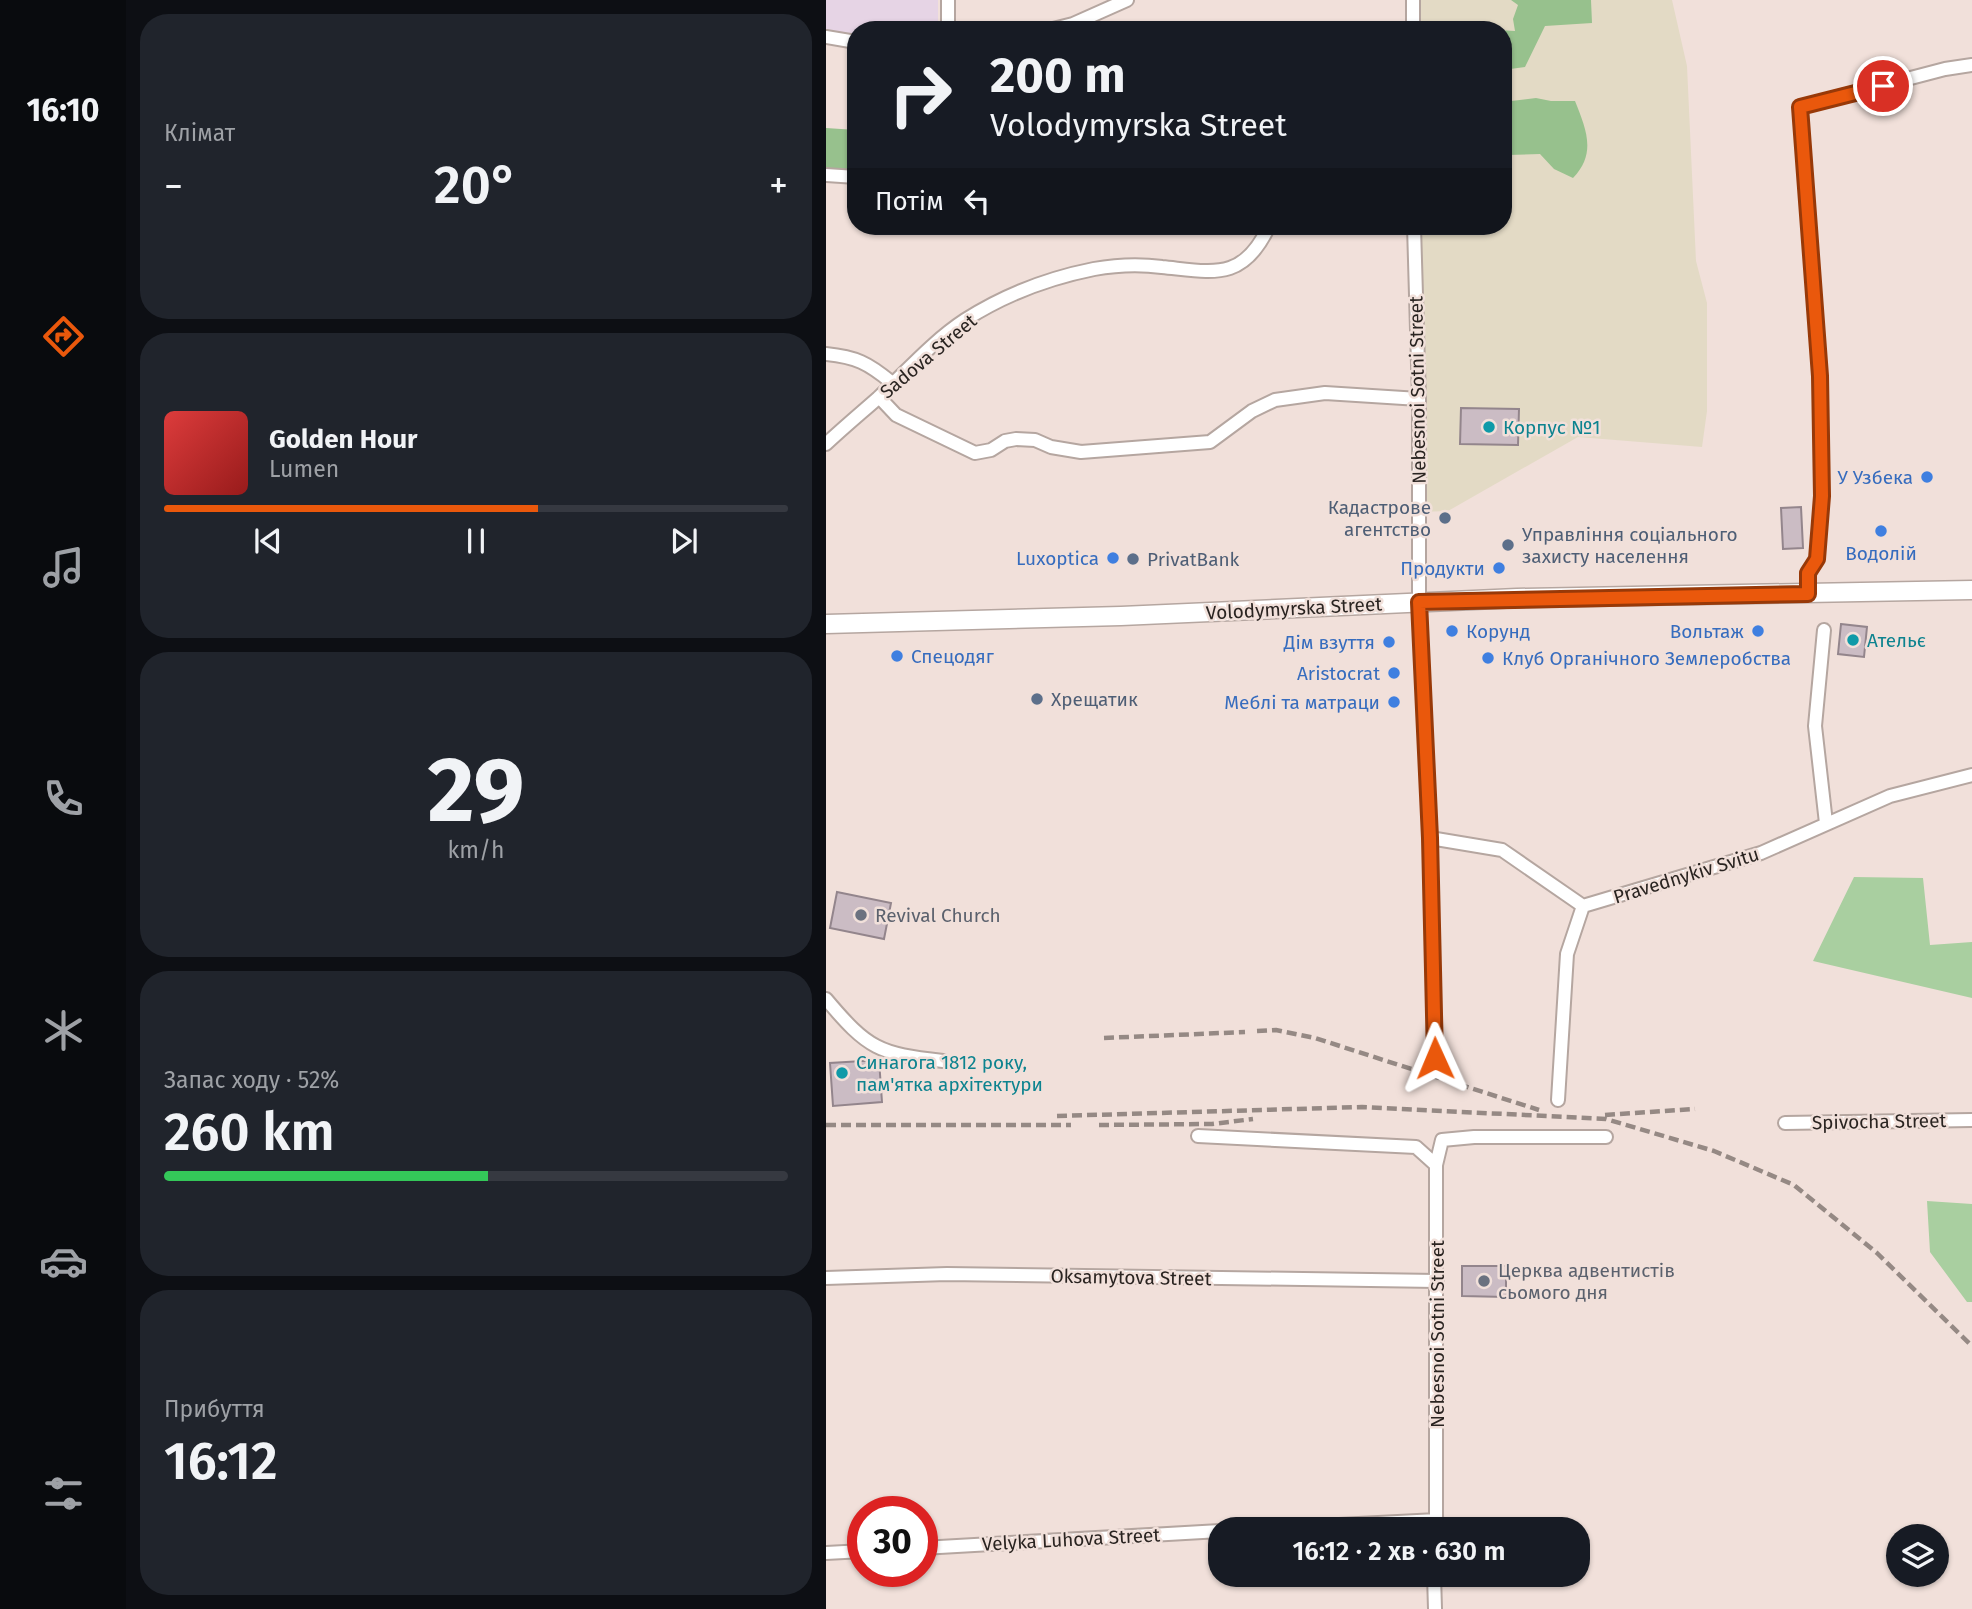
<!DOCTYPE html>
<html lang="uk">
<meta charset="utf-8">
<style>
:root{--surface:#171b24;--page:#20242c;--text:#f1f3f6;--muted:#9ea1a6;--line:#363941;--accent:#ea580c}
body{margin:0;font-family:"Fira Sans",sans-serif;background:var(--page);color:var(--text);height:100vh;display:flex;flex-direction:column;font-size:26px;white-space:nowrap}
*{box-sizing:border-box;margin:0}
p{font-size:23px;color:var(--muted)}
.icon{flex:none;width:38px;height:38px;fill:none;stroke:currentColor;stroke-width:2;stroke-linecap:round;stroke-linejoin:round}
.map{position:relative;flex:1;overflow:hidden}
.drawer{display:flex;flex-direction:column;gap:14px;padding:14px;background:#0d0f14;width:700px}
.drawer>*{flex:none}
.banner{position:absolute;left:21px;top:21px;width:665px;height:214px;border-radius:28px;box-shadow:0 2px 5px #0004;background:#171b24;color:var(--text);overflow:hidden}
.fabs{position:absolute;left:1060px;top:1524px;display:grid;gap:14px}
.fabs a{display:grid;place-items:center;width:63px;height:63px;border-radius:50%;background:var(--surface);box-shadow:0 2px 5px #0004;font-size:35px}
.speed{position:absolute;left:21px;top:1496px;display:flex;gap:14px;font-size:35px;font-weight:700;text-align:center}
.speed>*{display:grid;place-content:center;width:91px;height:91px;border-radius:50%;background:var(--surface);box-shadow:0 2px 5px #0004;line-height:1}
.speed .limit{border:10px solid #d22;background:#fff;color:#111}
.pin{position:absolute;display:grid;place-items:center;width:60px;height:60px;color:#fff;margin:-30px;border:4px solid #fff;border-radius:50%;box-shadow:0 2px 7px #0007}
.me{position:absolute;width:77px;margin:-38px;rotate:359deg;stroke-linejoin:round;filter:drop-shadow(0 0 5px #0008)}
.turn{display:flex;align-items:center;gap:24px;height:147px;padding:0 28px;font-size:32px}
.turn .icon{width:91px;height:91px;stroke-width:2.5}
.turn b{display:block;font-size:49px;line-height:60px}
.then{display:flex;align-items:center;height:66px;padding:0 28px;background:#0003;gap:14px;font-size:26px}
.big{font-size:52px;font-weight:600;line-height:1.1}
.drawer .card{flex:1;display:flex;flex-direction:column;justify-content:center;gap:10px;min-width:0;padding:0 24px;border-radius:28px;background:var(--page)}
.drawer .dial{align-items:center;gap:0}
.dial b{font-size:91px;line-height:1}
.song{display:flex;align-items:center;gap:21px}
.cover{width:84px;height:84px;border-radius:10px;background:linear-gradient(135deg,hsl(0 70% 55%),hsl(0 70% 35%))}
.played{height:7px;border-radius:4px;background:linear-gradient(90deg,var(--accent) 60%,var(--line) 60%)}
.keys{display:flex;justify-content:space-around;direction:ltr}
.heat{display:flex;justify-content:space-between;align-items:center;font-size:38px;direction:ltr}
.charge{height:10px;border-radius:5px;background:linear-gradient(90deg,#34c759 52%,var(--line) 0)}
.trip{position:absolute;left:382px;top:1517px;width:382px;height:70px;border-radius:28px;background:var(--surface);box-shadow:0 2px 5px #0004;font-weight:600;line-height:70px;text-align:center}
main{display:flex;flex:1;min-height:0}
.dock{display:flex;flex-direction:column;width:126px;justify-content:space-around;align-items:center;background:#090b0e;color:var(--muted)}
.dock .icon{width:49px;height:49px}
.dock .current{color:var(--accent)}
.dock b{font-size:32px;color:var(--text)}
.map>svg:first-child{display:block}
.education{fill:#e6d4e5}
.medical{fill:#e3dac5}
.green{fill:#a9cfa0}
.forest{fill:#97c18d}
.building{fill:#cbbcc4;stroke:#93858c;stroke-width:2}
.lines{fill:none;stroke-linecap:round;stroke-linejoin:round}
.street-casing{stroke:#b5a6a0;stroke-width:16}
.primary-casing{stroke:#b5a6a0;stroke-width:21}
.street{stroke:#fff;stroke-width:12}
.primary{stroke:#fff;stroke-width:18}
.rail{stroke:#958984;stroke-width:4.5;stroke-dasharray:10 5;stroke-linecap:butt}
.route-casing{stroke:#983908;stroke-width:18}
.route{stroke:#ea580c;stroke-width:12}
.culture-dot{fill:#0f9aa8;stroke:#f1e0da;stroke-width:2.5}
.shop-dot{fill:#3f7fe0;stroke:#f1e0da;stroke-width:2.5}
.service-dot{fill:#5c6f8a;stroke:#f1e0da;stroke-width:2.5}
.worship-dot{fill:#6b7280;stroke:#f1e0da;stroke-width:2.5}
.labels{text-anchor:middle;stroke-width:5;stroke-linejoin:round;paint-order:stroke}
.street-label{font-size:19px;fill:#2a2421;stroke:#f1e0da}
.culture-label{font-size:19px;fill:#0d838f;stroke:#f1e0da;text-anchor:start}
.shop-label{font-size:19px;fill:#366cbe;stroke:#f1e0da;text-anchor:end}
.service-label{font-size:19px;fill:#4e5e75;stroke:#f1e0da;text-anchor:start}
.worship-label{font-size:19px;fill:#5b616d;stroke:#f1e0da;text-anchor:start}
</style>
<main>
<nav class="dock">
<b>16:10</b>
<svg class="icon current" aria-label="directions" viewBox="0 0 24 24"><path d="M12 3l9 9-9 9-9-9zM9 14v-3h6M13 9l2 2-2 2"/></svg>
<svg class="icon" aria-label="music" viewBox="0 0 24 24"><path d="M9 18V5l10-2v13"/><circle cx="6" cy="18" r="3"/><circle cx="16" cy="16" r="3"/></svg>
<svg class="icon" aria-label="phone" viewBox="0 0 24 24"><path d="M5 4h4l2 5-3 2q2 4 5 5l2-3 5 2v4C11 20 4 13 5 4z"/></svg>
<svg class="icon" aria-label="climate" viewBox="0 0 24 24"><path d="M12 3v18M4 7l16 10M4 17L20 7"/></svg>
<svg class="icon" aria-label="car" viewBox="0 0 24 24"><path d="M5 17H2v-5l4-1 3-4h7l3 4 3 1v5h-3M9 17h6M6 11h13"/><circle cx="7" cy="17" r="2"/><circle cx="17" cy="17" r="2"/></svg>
<svg class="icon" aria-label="filters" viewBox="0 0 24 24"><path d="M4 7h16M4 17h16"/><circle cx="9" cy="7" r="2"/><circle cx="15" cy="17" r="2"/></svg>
</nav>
<section class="drawer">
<div class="card"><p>Клімат</p>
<div class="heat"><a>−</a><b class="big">20°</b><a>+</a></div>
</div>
<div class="card">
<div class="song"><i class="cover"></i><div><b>Golden Hour</b><p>Lumen</p></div></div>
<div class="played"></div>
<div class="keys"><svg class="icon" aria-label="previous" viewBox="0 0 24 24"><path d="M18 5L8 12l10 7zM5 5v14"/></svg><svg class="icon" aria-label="pause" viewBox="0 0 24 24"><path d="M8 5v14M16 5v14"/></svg><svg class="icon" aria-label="next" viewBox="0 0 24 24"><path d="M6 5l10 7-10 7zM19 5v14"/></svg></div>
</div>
<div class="card dial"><b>29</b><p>km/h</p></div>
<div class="card"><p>Запас ходу · 52%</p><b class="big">260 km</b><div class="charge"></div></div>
<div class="card"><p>Прибуття</p><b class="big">16:12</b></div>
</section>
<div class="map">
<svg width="1146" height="1609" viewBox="0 0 1146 1609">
<rect width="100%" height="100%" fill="#f1e0da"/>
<path class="education" d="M 0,0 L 112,0 L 112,30 L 30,30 L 30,37 L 0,32 Z"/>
<path class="medical" d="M 587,0 L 846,0 L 861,66 L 870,261 L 881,303 L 881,411 L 876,447 L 752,437 L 622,511 L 593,512 L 588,226 L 677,226 L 677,30 L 587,30 Z"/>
<path class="green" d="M 1028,877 L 1097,878 L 1104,945 L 1146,942 L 1146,998 L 987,961 Z
M 1101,1201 L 1146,1204 L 1146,1302 L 1141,1302 L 1104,1252 Z"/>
<path class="forest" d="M 685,0 L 765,0 L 766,23 L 719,26 L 699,67 L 677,70 L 677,30 L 671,30 L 689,31 L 687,19 L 692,5 Z
M 710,98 L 725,101 L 749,101 C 760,129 771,153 747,178 L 728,169 L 714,154 L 681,155 L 683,199 L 677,202 L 677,102 Z
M 0,128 L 30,130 L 30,172 L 0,171 Z"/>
<path class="building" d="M 635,408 L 693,409 L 692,445 L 634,444 Z
M 975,507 L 977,548 L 957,549 L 955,508 Z
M 1015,624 L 1041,627 L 1038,657 L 1012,654 Z
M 11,892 L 65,903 L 58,939 L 4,928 Z
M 53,1060 L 56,1102 L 7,1106 L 4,1063 Z
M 636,1266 L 680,1266 L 680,1297 L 636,1296 Z"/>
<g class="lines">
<defs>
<path id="street" d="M 587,0 L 587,30
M 122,30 L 122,0
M 223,30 L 247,24 L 301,0
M 0,37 L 30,42
M 0,175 L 30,177
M 588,226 L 593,399 L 593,602 L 604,838 L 609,1058
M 0,354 C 30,357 42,363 65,382
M 53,397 L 70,415 L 149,453 L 165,450 L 179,441 L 190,439 L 209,440 L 225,447 L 255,452 L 384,442 L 426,411 L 449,400 L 499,393 L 593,399
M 0,444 C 17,428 35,413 52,398 C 80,372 107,341 139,320 C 178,295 223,278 268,269 C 290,265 314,264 336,267 C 387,272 417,282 443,226
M 982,594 L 982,573 L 991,559 L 996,496 L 994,376 L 974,107 L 1119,69 L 1146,65
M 998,630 L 989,726 L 1000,823
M 604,838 L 676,850 L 757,906
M 0,999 C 42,1049 53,1054 117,1061
M 732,1100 L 741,954 L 757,906 L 935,853 L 1064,796 L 1146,775
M 959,1123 L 1146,1120
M 372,1136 L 590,1147 L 610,1165
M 0,1278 L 121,1274 L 611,1281
M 413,1530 L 611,1520
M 610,1530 L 610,1165 L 616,1140 L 648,1137 L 780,1137
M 96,1548 L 394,1531
M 0,1553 L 37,1551
M 608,1575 L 609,1609"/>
<path id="primary" d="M 0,624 L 295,616 L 691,598 L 1146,590"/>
</defs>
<use href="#street" class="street-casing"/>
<use href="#primary" class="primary-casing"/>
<use href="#street" class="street"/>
<use href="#primary" class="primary"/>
<path class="rail" d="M 431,1031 L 450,1030 L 489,1038 L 713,1110
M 278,1038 L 419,1032
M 779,1115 L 869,1109
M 231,1116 L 536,1107 L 780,1119 L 888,1151 L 968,1185 L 1051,1253 L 1146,1346
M 0,1125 L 245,1125
M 273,1125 L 386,1124 L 427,1119"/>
</g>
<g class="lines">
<defs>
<path id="route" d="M 609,1058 L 604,838 L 593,602 L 982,594 L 982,573 L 991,559 L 996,496 L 994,376 L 974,107 L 1057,86"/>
</defs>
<use href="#route" class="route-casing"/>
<use href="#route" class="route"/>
</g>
<g class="culture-dot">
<circle cx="663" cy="427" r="7"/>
<circle cx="1027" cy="640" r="7"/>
<circle cx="16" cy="1073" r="7"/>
</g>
<g class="shop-dot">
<circle cx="1101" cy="477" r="7"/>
<circle cx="1055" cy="531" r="7"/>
<circle cx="287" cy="558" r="7"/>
<circle cx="673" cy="568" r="7"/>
<circle cx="626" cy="631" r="7"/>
<circle cx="932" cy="631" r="7"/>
<circle cx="563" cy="642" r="7"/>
<circle cx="71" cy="656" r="7"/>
<circle cx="662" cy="658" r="7"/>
<circle cx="568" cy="673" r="7"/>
<circle cx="568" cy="702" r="7"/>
</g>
<g class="service-dot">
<circle cx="619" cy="518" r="7"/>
<circle cx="682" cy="545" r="7"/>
<circle cx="307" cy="559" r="7"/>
<circle cx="211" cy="699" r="7"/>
</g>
<g class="worship-dot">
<circle cx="35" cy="915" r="7"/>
<circle cx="658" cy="1281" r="7"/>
</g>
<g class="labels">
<g class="street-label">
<text transform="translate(102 356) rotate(-40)" y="7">Sadova Street</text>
<text transform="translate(591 390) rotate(-91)" y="7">Nebesnoi Sotni Street</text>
<text transform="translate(468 608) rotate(-3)" y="7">Volodymyrska Street</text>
<text transform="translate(860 875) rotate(-17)" y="7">Pravednykiv Svitu</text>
<text transform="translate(1053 1121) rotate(-1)" y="7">Spivocha Street</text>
<text transform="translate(305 1277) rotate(1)" y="7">Oksamytova Street</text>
<text transform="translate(611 1334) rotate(-90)" y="7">Nebesnoi Sotni Street</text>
<text transform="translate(245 1539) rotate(-3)" y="7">Velyka Luhova Street</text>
</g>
<g class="culture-label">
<text x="677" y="434">Корпус №1</text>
<text x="1041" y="647">Ательє</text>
<text x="30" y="1069">Синагога 1812 року,<tspan x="30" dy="22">пам'ятка архітектури</tspan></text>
</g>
<g class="shop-label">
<text x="1087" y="484">У Узбека</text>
<text x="1055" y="560" text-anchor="middle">Водолій</text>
<text x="273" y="565">Luxoptica</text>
<text x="659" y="575">Продукти</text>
<text x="640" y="638" text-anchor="start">Корунд</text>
<text x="918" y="638">Вольтаж</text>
<text x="549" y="649">Дім взуття</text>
<text x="85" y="663" text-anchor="start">Спецодяг</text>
<text x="676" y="665" text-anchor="start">Клуб Органічного Землеробства</text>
<text x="554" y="680">Aristocrat</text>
<text x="554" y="709">Меблі та матраци</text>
</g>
<g class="service-label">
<text x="605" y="514" text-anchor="end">Кадастрове<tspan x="605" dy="22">агентство</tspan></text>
<text x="696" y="541">Управління соціального<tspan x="696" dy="22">захисту населення</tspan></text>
<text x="321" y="566">PrivatBank</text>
<text x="225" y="706">Хрещатик</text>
</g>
<g class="worship-label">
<text x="49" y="922">Revival Church</text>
<text x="672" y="1277">Церква адвентистів<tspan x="672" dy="22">сьомого дня</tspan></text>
</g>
</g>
</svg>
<div class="fabs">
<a><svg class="icon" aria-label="layers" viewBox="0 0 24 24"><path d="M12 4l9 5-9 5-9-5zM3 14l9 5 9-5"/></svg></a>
</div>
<div class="speed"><div class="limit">30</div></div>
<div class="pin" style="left:1057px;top:86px;background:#d93025"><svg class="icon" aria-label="arrive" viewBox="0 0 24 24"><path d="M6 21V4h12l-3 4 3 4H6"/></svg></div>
<svg class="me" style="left:609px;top:1058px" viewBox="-20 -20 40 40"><path d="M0-17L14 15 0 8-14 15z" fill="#ea580c" stroke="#fff" stroke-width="4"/></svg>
<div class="trip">16:12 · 2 хв · 630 m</div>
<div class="banner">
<div class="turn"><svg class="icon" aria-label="right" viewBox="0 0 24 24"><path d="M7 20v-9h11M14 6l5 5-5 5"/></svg><div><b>200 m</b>Volodymyrska Street</div></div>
<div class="then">Потім<svg class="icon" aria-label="left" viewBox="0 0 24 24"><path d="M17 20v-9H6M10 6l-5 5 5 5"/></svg></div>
</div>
</div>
</main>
